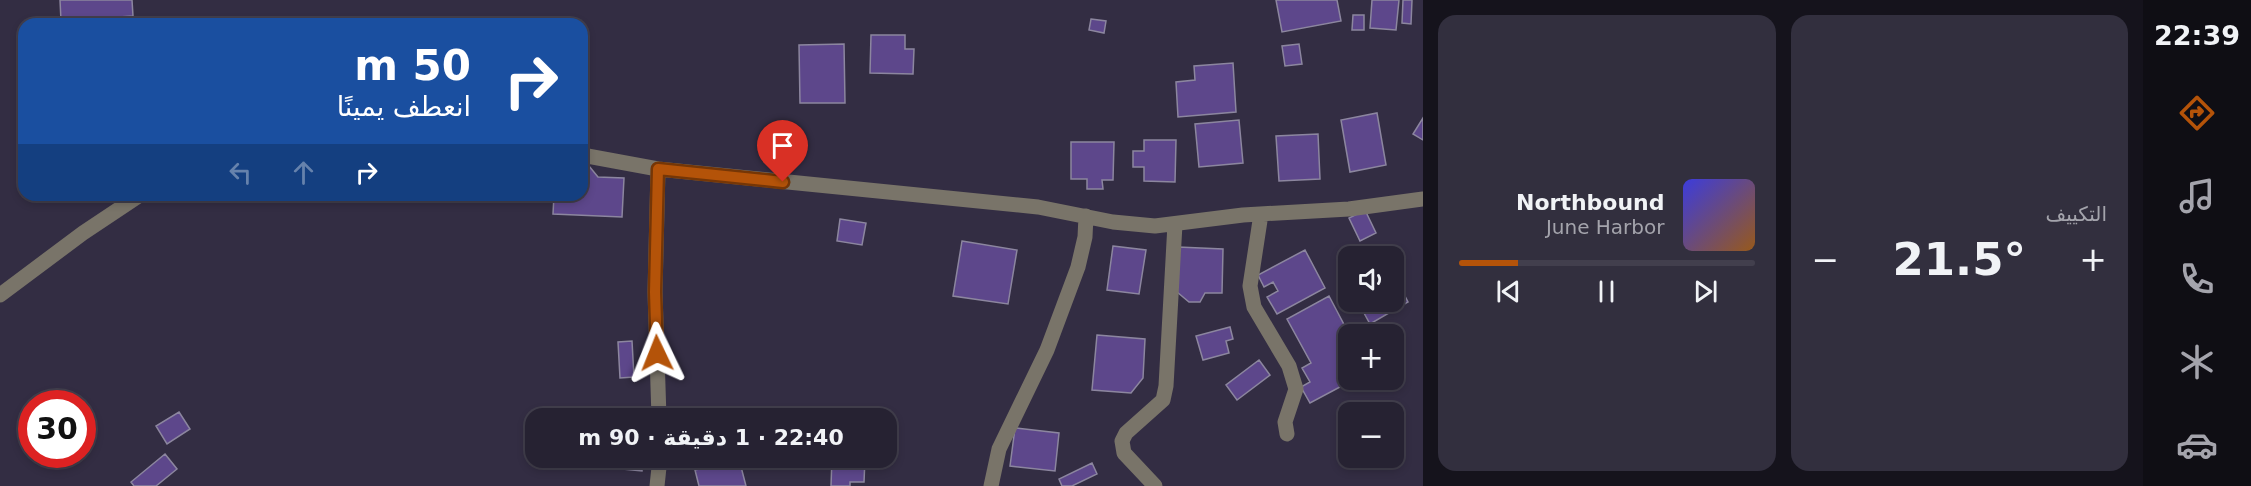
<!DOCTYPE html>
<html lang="ar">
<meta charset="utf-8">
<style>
:root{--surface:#262232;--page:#322f3e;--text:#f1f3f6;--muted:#a4a4ac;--line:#423f4d;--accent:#b45309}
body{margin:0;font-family:"DejaVu Sans",Cairo,sans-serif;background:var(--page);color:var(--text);direction:rtl;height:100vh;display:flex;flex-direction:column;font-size:22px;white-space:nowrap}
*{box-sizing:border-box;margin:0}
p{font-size:20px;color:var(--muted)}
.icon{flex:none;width:33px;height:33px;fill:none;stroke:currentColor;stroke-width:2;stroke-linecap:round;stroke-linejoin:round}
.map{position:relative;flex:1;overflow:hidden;direction:ltr}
.sheet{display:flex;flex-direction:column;gap:15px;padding:15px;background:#15131c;width:720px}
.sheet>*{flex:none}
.hud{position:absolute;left:18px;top:18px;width:570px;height:183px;border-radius:18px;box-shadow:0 3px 9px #0003,0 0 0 2px var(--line);direction:rtl;background:#1a4fa0;color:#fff;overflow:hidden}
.buttons{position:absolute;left:1338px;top:246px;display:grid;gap:12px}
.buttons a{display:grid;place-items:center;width:66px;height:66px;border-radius:12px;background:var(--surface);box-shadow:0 3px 9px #0003,0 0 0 2px var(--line);font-size:30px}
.speed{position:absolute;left:18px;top:390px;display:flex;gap:12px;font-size:30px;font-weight:700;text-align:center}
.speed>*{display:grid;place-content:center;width:78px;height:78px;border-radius:50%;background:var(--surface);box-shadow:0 3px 9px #0003,0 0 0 2px var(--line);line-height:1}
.speed .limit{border:9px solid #d22;background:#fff;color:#111}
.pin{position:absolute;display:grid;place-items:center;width:51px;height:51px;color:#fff;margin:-62px -26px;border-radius:50% 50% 50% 0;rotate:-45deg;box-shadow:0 0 6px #0007}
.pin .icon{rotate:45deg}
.me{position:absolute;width:66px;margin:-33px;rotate:358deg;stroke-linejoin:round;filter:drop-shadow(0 0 4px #0008)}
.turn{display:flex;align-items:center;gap:21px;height:126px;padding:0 18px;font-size:27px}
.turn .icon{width:78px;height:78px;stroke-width:2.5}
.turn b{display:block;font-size:42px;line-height:51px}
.lanes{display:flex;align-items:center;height:57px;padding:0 18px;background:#0003;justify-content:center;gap:30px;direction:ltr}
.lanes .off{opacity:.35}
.big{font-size:45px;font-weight:600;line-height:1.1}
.sheet .card{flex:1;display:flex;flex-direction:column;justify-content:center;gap:9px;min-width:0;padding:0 21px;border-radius:18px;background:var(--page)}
.song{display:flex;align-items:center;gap:18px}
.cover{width:72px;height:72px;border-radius:9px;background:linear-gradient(135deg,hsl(240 70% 55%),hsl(30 70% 35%))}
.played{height:6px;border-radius:3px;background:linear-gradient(90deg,var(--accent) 20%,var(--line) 20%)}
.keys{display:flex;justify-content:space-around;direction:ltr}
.heat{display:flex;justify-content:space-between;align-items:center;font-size:33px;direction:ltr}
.sheet .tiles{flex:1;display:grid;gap:15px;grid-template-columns:repeat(2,1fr)}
.trip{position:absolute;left:525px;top:408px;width:372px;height:60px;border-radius:18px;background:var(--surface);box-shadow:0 3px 9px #0003,0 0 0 2px var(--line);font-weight:600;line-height:60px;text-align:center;direction:rtl}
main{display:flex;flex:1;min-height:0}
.tab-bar{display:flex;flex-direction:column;width:108px;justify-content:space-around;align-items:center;background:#0f0e14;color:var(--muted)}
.tab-bar .icon{width:42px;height:42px}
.tab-bar .selected{color:var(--accent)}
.tab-bar b{font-size:27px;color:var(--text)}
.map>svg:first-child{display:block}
.building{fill:#5d478b;stroke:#8c869f;stroke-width:1.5}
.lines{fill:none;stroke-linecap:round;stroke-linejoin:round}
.minor{stroke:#797469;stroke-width:15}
.route-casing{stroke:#753606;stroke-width:15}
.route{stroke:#b45309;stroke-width:10}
</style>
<main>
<nav class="tab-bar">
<b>22:39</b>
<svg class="icon selected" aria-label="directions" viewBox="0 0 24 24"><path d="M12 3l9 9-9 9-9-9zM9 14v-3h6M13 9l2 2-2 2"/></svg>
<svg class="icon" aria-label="music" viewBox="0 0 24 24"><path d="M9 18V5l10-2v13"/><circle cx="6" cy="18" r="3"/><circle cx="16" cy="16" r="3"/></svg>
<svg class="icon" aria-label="phone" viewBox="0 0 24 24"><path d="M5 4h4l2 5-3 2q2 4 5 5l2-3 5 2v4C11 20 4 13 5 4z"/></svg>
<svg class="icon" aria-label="climate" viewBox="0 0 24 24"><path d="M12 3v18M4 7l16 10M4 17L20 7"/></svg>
<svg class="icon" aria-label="car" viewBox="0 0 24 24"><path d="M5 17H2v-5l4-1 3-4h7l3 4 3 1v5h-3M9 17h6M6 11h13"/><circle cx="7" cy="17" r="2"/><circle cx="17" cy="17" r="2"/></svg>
</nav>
<section class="sheet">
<div class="tiles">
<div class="card"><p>التكييف</p>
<div class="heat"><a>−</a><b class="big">21.5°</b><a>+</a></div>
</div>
<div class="card">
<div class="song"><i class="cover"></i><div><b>Northbound</b><p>June Harbor</p></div></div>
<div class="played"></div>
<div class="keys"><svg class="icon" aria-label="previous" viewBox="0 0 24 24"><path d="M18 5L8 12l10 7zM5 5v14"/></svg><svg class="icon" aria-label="pause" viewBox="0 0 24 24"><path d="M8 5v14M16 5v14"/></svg><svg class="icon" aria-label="next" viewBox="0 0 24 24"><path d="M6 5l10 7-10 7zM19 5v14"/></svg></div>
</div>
</div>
</section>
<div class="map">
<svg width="1423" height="486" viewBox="0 0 1423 486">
<rect width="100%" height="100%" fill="#332d43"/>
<path class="building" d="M 60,0 L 132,0 L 133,16 L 61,21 Z
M 1276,0 L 1337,0 L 1341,21 L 1282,32 Z
M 1372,0 L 1399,0 L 1396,30 L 1370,28 Z
M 1403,0 L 1412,0 L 1411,24 L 1402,23 Z
M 1353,15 L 1364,15 L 1364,30 L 1352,30 Z
M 113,18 L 114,24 L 87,24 L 87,20 Z
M 1091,19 L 1106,21 L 1104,33 L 1089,30 Z
M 871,35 L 905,35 L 905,49 L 914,49 L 913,74 L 870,73 Z
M 844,44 L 845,103 L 800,103 L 799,45 Z
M 1299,44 L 1302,64 L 1285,66 L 1282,46 Z
M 1233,63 L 1236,112 L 1178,117 L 1176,82 L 1195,80 L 1194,66 Z
M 1377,113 L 1386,165 L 1350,172 L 1341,120 Z
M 1423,118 L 1423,140 L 1413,134 Z
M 1239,120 L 1243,163 L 1199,167 L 1195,124 Z
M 1318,134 L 1320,179 L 1279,181 L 1276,136 Z
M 1144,140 L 1176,140 L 1175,182 L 1144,181 L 1144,167 L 1133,167 L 1133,151 L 1144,151 Z
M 1071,142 L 1114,142 L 1113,180 L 1102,180 L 1103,189 L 1087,189 L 1087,179 L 1071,179 Z
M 582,166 L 589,166 L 598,177 L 624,178 L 622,217 L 553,214 L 554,195 L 582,195 Z
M 1365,210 L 1376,233 L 1360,241 L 1349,218 Z
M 840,219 L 866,223 L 862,245 L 837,241 Z
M 962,241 L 1017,250 L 1008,304 L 953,296 Z
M 1377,245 L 1383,256 L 1356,256 Z
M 1113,246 L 1146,250 L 1139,294 L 1107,290 Z
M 1178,247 L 1223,249 L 1222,293 L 1205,293 L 1200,302 L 1189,302 L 1177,292 Z
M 1305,250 L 1325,288 L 1277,314 L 1267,297 L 1278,291 L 1273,282 L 1264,287 L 1258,275 Z
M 1394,275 L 1408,302 L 1370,324 L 1358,302 L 1394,302 Z
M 1329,296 L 1349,334 L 1348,380 L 1353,380 L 1310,403 L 1301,387 L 1310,382 L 1302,368 L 1311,363 L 1287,319 Z
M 1230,327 L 1233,339 L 1226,341 L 1229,353 L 1203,360 L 1196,336 Z
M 1097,335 L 1145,339 L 1143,378 L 1131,393 L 1092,390 Z
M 632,341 L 634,377 L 620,378 L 618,342 Z
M 1259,360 L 1270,375 L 1237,400 L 1226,385 Z
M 628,407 L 647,408 L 646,418 L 627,418 Z
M 179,412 L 190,429 L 167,444 L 156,426 Z
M 1015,428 L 1059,433 L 1055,471 L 1010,466 Z
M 165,454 L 177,469 L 156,486 L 134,486 L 131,482 Z
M 624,458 L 643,458 L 642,471 L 623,469 Z
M 671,458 L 711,458 L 673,464 Z
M 832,458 L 865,458 L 864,482 L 850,482 L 850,486 L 831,486 Z
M 739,459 L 746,486 L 699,486 L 695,470 Z
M 1092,463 L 1097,474 L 1072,486 L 1062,486 L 1059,479 Z"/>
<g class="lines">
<path class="minor" d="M 582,155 L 658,169 L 1038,207 L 1113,222 L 1155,226 L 1243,215 L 1349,209 L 1423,199
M 658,169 L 655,292 L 659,418
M 1261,214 L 1250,286 L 1254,307 L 1289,366 L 1296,389 L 1285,422 L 1287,434
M 0,295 L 83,233 L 140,195
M 657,486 L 660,458
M 991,486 L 999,449 L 1047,350 L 1078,267 L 1085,237 L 1086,216
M 1155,486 L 1124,453 L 1122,441 L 1126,433 L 1163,400 L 1166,386 L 1175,224"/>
</g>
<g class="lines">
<defs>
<path id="route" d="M 657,353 L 655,292 L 658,169 L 783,182"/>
</defs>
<use href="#route" class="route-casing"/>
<use href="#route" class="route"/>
</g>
</svg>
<div class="buttons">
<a><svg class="icon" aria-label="sound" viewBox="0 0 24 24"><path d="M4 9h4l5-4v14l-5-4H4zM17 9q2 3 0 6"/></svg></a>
<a>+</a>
<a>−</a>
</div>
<div class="speed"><div class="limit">30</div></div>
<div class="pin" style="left:783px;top:182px;background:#d93025"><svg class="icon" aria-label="arrive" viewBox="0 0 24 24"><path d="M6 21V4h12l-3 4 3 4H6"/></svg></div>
<svg class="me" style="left:657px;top:353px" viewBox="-20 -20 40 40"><path d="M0-17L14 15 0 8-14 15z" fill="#b45309" stroke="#fff" stroke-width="4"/></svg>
<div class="trip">22:40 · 1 دقيقة · 90 m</div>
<div class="hud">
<div class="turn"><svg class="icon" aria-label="right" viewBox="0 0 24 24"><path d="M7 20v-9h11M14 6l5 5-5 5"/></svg><div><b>50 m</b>انعطف يمينًا</div></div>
<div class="lanes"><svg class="icon off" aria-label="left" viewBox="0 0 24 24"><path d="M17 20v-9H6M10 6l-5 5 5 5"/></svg><svg class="icon off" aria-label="ahead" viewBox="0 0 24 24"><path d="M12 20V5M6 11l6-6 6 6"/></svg><svg class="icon" aria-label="right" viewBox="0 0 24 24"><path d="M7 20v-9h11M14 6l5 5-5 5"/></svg></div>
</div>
</div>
</main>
